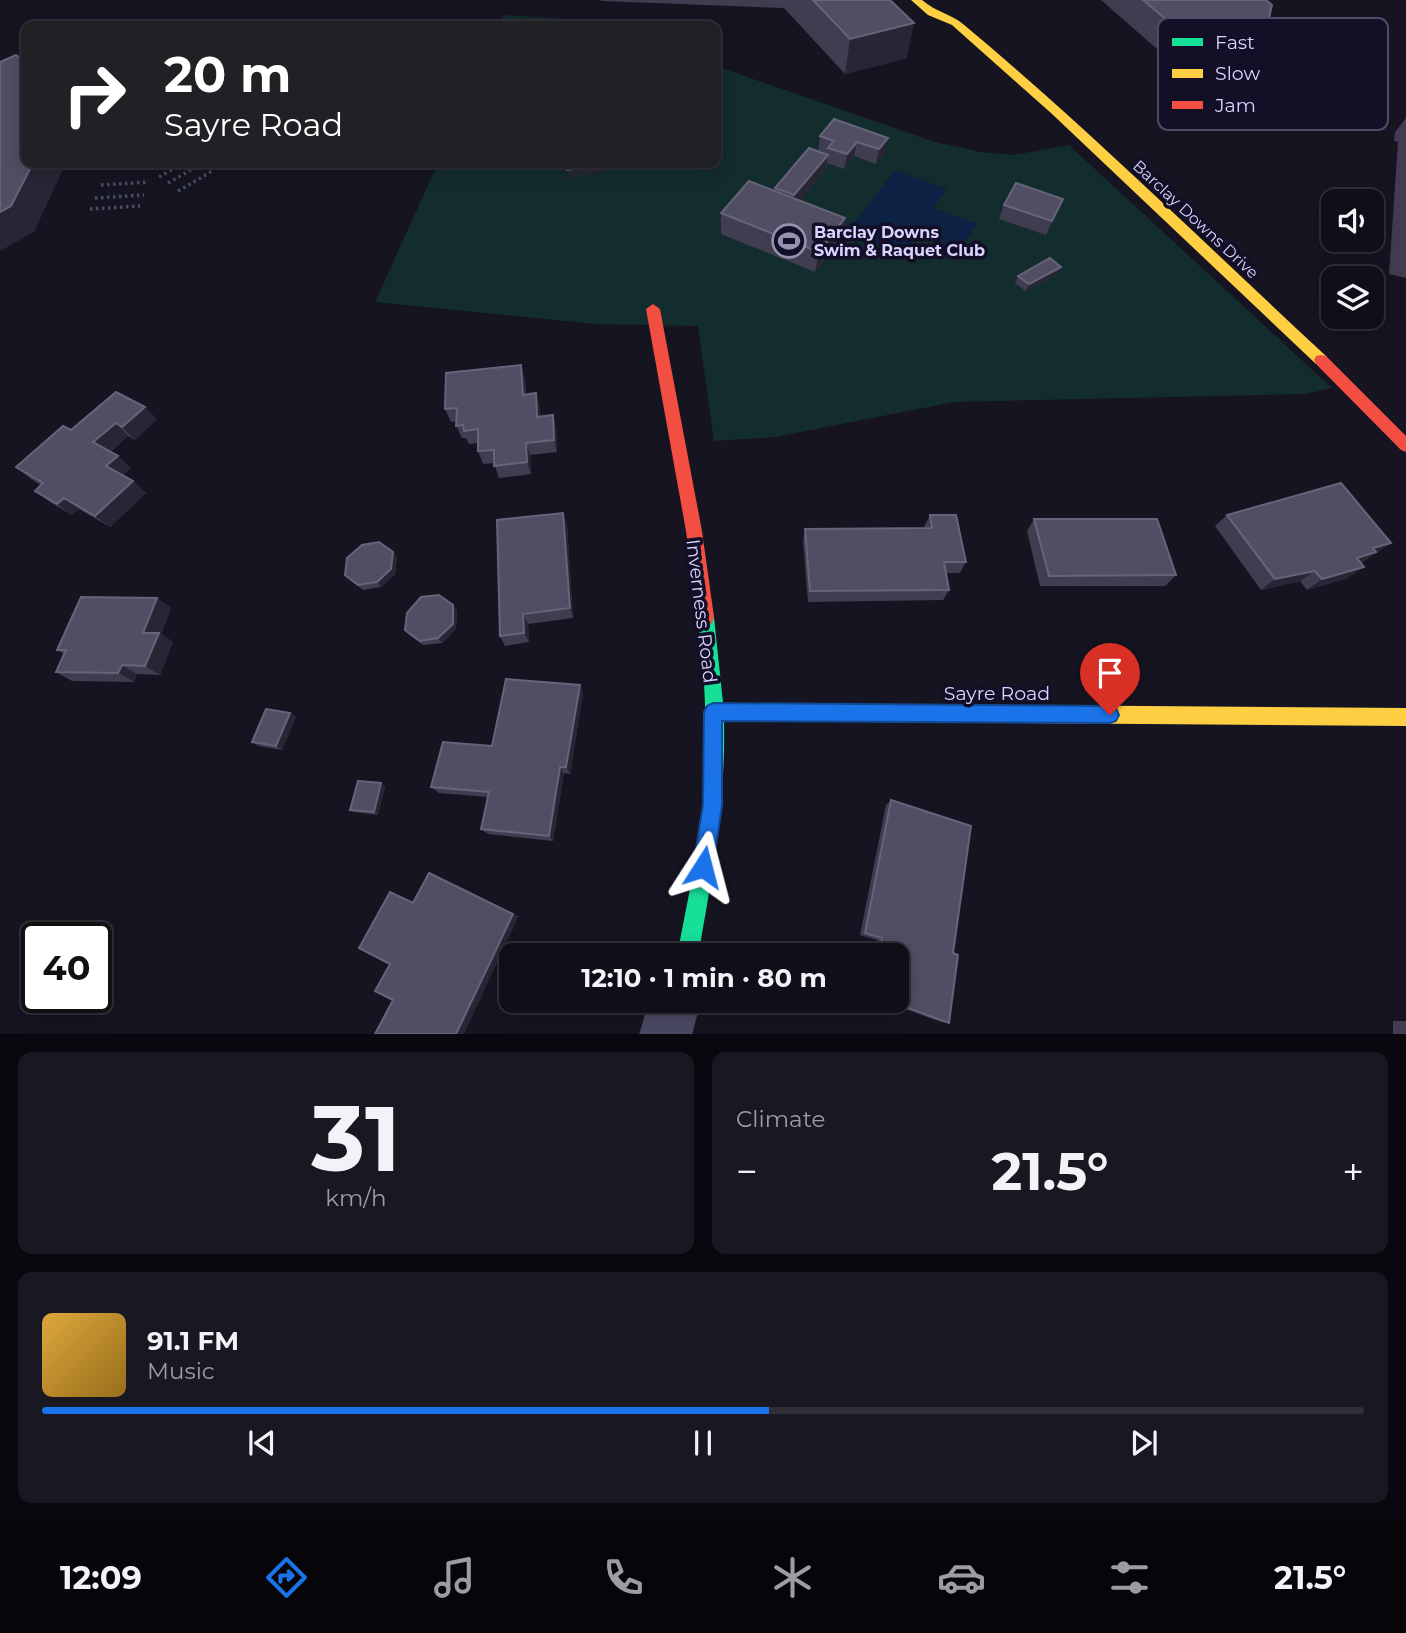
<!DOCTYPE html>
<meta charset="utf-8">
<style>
:root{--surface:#100f19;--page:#191822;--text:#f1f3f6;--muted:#9c9ca2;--line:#302f38;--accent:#1a73e8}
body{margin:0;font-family:Montserrat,sans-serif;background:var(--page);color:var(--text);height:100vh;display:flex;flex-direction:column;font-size:26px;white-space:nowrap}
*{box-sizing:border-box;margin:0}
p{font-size:23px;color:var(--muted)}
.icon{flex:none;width:38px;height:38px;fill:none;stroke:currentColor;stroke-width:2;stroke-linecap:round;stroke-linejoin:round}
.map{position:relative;height:1034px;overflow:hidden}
.sheet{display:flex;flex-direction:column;gap:18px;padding:18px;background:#09080e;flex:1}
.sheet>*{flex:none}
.hud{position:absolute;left:21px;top:21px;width:700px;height:147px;border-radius:14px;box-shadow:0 4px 18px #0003,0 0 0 2px var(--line);background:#202124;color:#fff;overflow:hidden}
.buttons{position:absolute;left:1321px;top:189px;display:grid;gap:14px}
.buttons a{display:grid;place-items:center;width:63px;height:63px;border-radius:14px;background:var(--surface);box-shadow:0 4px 18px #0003,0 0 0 2px var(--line);font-size:35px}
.speed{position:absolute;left:21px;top:922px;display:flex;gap:14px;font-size:35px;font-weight:700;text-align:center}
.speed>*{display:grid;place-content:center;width:91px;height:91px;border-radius:50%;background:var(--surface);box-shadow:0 4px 18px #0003,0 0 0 2px var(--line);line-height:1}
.speed .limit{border:4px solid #111;border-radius:10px;background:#fff;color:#111}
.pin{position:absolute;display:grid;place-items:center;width:60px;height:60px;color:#fff;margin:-72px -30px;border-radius:50% 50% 50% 0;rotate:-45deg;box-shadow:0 0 7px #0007}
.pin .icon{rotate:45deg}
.me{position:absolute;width:77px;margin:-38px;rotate:9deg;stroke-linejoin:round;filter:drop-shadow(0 0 5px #0008)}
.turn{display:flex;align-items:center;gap:24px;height:147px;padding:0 28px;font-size:32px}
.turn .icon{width:91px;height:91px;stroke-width:2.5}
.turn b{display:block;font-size:49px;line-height:60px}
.big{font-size:52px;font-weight:700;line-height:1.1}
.sheet .widget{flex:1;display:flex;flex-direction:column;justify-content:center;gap:10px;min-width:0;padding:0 24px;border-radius:14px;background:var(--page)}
.sheet .dial{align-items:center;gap:0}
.dial b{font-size:91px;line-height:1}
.song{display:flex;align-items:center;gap:21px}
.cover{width:84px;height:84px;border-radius:10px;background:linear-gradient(135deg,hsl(40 70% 55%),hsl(40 70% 35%))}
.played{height:7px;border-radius:4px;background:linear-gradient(90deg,var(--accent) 55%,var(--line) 55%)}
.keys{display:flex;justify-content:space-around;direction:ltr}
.heat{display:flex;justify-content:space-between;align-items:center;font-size:38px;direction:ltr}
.sheet .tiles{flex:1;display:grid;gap:18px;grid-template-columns:1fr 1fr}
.widget:last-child{grid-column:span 2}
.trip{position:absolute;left:499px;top:943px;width:410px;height:70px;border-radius:14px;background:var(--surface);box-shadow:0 4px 18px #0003,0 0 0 2px var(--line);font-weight:700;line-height:70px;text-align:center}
.tab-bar{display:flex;height:112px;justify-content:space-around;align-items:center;background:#06060a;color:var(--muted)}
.tab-bar .icon{width:49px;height:49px}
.tab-bar .on{color:var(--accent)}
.tab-bar b{font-size:32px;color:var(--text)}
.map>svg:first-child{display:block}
.green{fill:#132c2d}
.water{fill:#0d2144}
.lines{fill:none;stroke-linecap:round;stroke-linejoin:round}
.path{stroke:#44505f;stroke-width:3.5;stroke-dasharray:2.5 3.5;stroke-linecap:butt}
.street{fill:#4a4962;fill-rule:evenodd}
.fast{fill:#16e098;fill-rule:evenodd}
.slow{fill:#ffcf43;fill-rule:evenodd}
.jam{fill:#f24e42;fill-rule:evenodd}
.wall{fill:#403d50}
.shaded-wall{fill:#282635}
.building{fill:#504e63;stroke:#66637b;stroke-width:2}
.route{fill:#1a73e8;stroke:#114b97;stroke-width:2}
.labels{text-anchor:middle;stroke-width:7;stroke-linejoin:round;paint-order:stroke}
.far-street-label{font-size:16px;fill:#d9d4ff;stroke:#130f26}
.far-poi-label{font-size:16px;font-weight:bold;fill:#d9d4ff;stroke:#130f26;text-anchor:start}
.street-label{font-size:19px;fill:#d9d4ff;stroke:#130f26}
.key{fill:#130f26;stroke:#4e4a67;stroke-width:2}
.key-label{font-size:19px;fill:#d9d4ff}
</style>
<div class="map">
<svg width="1406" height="1035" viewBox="0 0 1406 1035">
<rect width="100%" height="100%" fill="#161421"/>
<path class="green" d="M 504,15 L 584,20 L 601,26 L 499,26 Z
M 716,66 L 935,142 L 981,152 L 1013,155 L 1069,145 L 1332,388 L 1306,394 L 954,402 L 776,437 L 714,441 L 698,326 L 596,324 L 375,302 L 438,163 L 716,163 Z"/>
<path class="water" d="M 895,170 L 947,189 L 933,208 L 977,224 L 961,249 L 918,233 L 903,253 L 848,232 Z"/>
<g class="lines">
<path class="path" d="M 149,169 L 159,163
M 159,177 L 183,163
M 168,183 L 203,163
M 101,185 L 149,182
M 178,191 L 214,170
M 95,198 L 144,195
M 90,209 L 140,206"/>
<path class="street" d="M 649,1001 L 701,1001 L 692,1035 L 639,1035 Z"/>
<path class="fast" d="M 706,609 L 712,611 L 714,617 L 723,703 L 1007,705 L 1013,708 L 1016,714 L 1013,720 L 1007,723 L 724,721 C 726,801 712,878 698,956 L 677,956 C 688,898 701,840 705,782 C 708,726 704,672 698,617 L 700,611 Z"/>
<path class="slow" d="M 911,0 L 922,0 C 936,12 951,14 963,24 C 1089,129 1206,245 1326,356 L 1328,360 L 1326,364 L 1316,364 L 1051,113 L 952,25 L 928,15 Z
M 1007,705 L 1406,708 L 1406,726 L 1007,723 L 1001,720 L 998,714 L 1001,708 Z"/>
<path class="jam" d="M 653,304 L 660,309 L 702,531 L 714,617 L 712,623 L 706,625 L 700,623 L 698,617 L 686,531 L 646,309 Z
M 1321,355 L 1326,356 L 1406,436 L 1406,452 L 1401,450 L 1316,364 L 1314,360 L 1316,356 Z"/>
</g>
<path class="wall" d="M 600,0 L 890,0 L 907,58 L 845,74 L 784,8 L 602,1 Z
M 1101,0 L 1266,0 L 1252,91 L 1236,118 Z
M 1406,118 L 1406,278 L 1389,274 L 1398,142 L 1394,141 L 1395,132 Z
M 820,136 L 888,138 L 885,153 L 876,164 L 854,156 L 844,169 L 827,163 L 826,169 L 800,201 L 845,218 L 841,238 L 815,272 L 721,234 L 721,213 L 774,191 L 775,188 L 818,151 Z
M 1063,199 L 1046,235 L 999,219 L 1004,205 Z
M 1061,267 L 1058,274 L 1026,291 L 1015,283 L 1018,276 Z
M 525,378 L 526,394 L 536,393 L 539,406 L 540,417 L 553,415 L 556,428 L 557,452 L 530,455 L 531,474 L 499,478 L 494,463 L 483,464 L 478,451 L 478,443 L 469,444 L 466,438 L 462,438 L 456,426 L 457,421 L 451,422 L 445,409 Z
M 116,392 L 157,419 L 135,440 L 128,436 L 110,452 L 131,468 L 123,475 L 133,481 L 146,493 L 110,527 L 79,509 L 72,515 L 50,502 L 35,491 L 41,485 L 31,479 L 16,467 L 71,430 Z
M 930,515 L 966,562 L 960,573 L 946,573 L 949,590 L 943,600 L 808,602 L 803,541 L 805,529 L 925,528 L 924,527 Z
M 1227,515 L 1391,543 L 1361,563 L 1348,578 L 1307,590 L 1300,581 L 1261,590 L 1215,526 Z
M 1034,519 L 1176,575 L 1165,586 L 1040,586 L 1027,531 Z
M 567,524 L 573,618 L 528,624 L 529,642 L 505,646 L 500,636 Z
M 393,552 L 397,557 L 395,574 L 381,587 L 363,590 L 350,580 L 345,575 Z
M 157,598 L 171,608 L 161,634 L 173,642 L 160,675 L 137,674 L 134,682 L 72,681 L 56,672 L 64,654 L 57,650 Z
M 457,610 L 456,629 L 442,643 L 423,645 L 409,635 L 405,630 Z
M 583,693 L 570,774 L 564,773 L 553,841 L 488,834 L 481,829 L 488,797 L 439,793 L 431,787 L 492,746 Z
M 290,713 L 296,717 L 282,750 L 259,746 L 252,742 Z
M 385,786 L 378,815 L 355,812 L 350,810 Z
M 891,800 L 953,953 L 949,1023 L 941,1022 L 883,1001 L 896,1001 L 896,956 L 874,956 L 877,940 L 860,935 L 886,805 Z
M 1393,1021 L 1406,1021 L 1406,1034 L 1393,1034 Z"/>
<path class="shaded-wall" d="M 914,23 L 907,58 L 845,74 L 850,39 Z
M 888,138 L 885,153 L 876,164 L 879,149 Z
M 857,142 L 854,156 L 844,169 L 847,154 Z
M 828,155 L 826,169 L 793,210 L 794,195 Z
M 33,163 L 66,163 L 34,232 L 0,251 L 0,212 Z
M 602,165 L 603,172 L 568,178 L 567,170 Z
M 845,218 L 841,238 L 815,272 L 819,252 Z
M 1061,267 L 1058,274 L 1026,291 L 1029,284 Z
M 521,365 L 525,378 L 526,408 L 523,395 Z
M 536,393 L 539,406 L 540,430 L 537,417 Z
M 145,407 L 157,419 L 135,440 L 122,427 Z
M 553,415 L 556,428 L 557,452 L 554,440 Z
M 116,423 L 128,436 L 106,455 L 93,442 Z
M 526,443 L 530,455 L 531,474 L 527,462 Z
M 118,456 L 131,468 L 120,478 L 106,466 Z
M 133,481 L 146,493 L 110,527 L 95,516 Z
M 64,498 L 79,509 L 72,515 L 57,504 Z
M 563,513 L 567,524 L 573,618 L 570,608 Z
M 1391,543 L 1360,563 L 1341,569 L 1373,548 Z
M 393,552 L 397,557 L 395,574 L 381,587 L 377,582 Z
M 1364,567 L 1348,578 L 1307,590 L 1322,579 Z
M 1315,571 L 1300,581 L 1261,590 L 1275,579 Z
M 157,598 L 171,608 L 161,634 L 173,642 L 160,675 L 145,666 L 143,633 Z
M 453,605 L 457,610 L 456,629 L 442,643 L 438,638 Z
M 523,614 L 528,624 L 529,642 L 524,633 Z
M 122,665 L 137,674 L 134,682 L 118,673 Z
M 580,685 L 583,693 L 570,774 L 566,767 Z
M 290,713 L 296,717 L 282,750 L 276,746 Z
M 560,767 L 564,773 L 553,841 L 549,836 Z
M 381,783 L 385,786 L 378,815 L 374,812 Z
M 513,914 L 519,916 L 464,1034 L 456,1034 Z"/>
<path class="building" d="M 813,0 L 890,0 L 914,23 L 850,39 Z
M 1143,0 L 1266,0 L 1272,5 L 1252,91 Z
M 16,55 L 26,62 L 26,163 L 33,163 L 11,206 L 0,212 L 0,62 Z
M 834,119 L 888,138 L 879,149 L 857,142 L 847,154 L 828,148 L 834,141 L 820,136 Z
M 809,148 L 828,155 L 794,195 L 775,188 Z
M 565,163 L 601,163 L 602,165 L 567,170 Z
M 749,181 L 845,218 L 819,252 L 721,213 Z
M 1016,183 L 1063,199 L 1052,221 L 1004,205 Z
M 1050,258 L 1061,267 L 1029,284 L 1018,276 Z
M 521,365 L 523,395 L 536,393 L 537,417 L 553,415 L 554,440 L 526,443 L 527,462 L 494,466 L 494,450 L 478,451 L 478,429 L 464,431 L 463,425 L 456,426 L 457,408 L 445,409 L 446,373 Z
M 116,392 L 145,407 L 122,427 L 116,423 L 93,442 L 118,456 L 106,466 L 133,481 L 95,516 L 64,498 L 57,504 L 35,491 L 43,483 L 16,467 L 63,426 L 71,430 Z
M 1341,483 L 1391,543 L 1373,548 L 1376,552 L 1357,558 L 1364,567 L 1322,579 L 1315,571 L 1275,579 L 1227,515 Z
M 563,513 L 570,608 L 523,614 L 524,633 L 500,636 L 497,520 Z
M 930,515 L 956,515 L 966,562 L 944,562 L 949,590 L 810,591 L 805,529 L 932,528 Z
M 1034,519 L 1157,519 L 1176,575 L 1049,576 Z
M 379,542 L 393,552 L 391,569 L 377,582 L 358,585 L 345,575 L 347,558 L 362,545 Z
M 439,595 L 453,605 L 453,624 L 438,638 L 420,641 L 405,630 L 407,613 L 421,597 Z
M 81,597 L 157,598 L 143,633 L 159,633 L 145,666 L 122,665 L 118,673 L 56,672 L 66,650 L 57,650 Z
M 506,679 L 580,685 L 566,767 L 560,767 L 549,836 L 481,829 L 489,792 L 431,787 L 443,742 L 492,746 Z
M 266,709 L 290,713 L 276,746 L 252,742 Z
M 358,781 L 381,783 L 374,812 L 350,810 Z
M 891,800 L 971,826 L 953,953 L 958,955 L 949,1023 L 889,1001 L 896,1001 L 896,956 L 879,956 L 882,938 L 865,933 Z
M 429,873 L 513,914 L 456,1034 L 375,1034 L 393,1000 L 375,991 L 390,964 L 359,948 L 390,892 L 413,903 Z"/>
<path class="route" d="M 713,703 L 1110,706 L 1116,708 L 1119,715 L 1116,721 L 1110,723 L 722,721 L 722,805 L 713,867 L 710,875 L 703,878 L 696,875 L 693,867 L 703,805 L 704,712 L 707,706 Z"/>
<defs>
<symbol id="stadium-ring" viewBox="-11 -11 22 22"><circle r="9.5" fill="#130f26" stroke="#9591b1" stroke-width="1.5"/><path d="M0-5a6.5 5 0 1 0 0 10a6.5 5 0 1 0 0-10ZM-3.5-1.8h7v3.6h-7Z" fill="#9591b1"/></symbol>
</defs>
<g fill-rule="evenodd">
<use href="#stadium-ring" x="770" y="222" width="38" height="38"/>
</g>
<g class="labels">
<g class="far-street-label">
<text transform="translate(1196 219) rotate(43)" y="6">Barclay Downs Drive</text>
</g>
<g class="far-poi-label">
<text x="814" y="238">Barclay Downs<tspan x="814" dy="18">Swim &amp; Raquet Club</tspan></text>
</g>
<g class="street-label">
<text transform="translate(702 611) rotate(83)" y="7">Inverness Road</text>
<text x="997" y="700">Sayre Road</text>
</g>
</g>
<rect x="1158" y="18" width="230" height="112" rx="10" class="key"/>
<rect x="1172" y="38" width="31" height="8" fill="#16e098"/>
<rect x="1172" y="69" width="31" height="9" fill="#ffcf43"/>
<rect x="1172" y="101" width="31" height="8" fill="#f24e42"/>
<g class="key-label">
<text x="1215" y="49">Fast</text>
<text x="1215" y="80">Slow</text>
<text x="1215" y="112">Jam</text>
</g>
</svg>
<div class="buttons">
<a><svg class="icon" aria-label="sound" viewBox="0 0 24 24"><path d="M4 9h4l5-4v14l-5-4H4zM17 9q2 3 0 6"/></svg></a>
<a><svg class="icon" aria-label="layers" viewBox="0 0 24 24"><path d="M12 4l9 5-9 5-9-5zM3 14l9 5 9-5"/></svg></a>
</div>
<div class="speed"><div class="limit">40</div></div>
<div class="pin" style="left:1110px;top:715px;background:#d93025"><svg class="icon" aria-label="arrive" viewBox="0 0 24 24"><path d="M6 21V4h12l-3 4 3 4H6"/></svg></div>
<svg class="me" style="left:703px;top:867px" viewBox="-20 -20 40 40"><path d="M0-17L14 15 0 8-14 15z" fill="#1a73e8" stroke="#fff" stroke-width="4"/></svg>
<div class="trip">12:10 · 1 min · 80 m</div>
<div class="hud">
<div class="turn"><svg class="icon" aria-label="right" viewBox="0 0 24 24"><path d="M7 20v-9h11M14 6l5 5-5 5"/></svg><div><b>20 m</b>Sayre Road</div></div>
</div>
</div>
<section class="sheet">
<div class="tiles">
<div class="widget dial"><b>31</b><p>km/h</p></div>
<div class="widget"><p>Climate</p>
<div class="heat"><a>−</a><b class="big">21.5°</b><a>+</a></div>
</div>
<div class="widget">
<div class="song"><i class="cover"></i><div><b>91.1 FM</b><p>Music</p></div></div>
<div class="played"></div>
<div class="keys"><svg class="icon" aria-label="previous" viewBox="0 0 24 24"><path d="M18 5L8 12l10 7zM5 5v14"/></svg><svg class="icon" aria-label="pause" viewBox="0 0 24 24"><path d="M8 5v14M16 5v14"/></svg><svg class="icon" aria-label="next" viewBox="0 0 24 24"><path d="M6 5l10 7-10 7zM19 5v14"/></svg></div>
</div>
</div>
</section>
<nav class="tab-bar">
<b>12:09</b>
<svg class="icon on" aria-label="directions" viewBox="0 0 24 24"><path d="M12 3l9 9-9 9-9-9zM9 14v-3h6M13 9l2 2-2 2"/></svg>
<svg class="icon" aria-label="music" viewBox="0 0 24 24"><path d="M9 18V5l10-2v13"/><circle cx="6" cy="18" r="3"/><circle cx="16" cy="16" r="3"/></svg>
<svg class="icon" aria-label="phone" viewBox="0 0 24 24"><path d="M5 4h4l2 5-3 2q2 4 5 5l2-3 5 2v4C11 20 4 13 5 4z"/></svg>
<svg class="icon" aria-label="climate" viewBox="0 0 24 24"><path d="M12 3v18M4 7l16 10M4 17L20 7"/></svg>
<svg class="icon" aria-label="car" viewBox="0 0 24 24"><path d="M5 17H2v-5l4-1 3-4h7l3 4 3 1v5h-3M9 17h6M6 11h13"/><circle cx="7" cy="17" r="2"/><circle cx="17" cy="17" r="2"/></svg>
<svg class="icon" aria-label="filters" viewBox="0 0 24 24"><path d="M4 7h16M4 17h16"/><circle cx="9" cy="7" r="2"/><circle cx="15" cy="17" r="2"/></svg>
<b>21.5°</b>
</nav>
